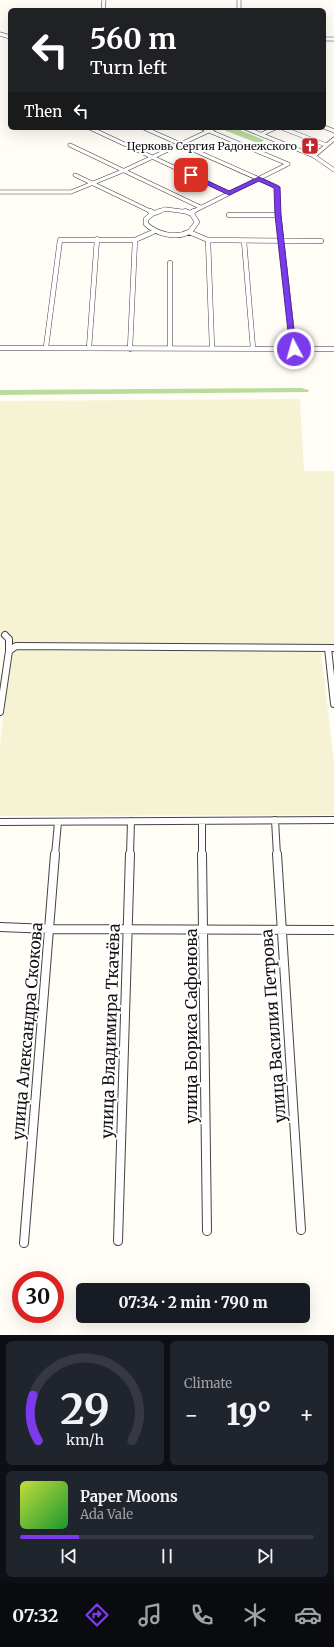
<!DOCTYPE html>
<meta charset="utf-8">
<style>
:root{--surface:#171b24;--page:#20242c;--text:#f1f3f6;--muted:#9ea1a6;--line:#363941;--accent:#7c3aed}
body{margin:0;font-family:Merriweather,serif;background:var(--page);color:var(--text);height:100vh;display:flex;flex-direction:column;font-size:15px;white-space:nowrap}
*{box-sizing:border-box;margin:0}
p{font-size:13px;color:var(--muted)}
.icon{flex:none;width:22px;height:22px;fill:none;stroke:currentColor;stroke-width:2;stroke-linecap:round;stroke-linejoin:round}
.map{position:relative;height:1335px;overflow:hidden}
.drawer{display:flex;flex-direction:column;gap:6px;padding:6px;background:#0d0f14;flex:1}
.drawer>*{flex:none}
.top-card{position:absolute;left:8px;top:8px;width:318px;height:122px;border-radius:6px;box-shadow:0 4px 16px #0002;background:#202124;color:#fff;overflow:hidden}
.speed{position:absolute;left:12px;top:1271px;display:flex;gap:8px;font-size:20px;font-weight:700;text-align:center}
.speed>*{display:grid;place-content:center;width:52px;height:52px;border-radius:50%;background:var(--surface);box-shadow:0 4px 16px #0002;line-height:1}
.speed .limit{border:6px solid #d22;background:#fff;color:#111}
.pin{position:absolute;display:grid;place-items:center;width:34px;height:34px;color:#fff;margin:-17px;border-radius:8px;box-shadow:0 2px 6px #0006}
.me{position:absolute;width:44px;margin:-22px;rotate:354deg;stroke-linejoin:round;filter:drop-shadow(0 0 3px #0008)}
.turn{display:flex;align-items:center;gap:14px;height:84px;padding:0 16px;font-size:18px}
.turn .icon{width:52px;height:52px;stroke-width:2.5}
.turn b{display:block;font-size:28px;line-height:34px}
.then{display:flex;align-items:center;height:38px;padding:0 16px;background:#0003;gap:8px;font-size:15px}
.big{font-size:30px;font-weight:800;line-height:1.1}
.drawer .card{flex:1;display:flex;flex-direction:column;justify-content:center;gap:6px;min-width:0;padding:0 14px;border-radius:6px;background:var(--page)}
.drawer .dial{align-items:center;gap:0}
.dial svg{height:104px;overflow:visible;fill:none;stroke:var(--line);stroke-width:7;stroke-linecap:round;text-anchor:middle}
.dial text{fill:var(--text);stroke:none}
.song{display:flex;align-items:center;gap:12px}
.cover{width:48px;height:48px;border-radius:6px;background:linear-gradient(135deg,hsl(70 70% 55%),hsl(130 70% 35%))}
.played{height:4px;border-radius:2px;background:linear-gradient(90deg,var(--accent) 20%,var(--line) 20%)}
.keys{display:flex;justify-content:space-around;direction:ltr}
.heat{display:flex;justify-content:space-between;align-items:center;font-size:22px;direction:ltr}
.drawer .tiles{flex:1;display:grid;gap:6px;grid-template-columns:1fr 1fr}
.card:last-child{grid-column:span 2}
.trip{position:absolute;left:76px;top:1283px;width:234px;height:40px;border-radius:6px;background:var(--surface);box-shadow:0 4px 16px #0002;font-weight:800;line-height:40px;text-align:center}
.tab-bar{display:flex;height:64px;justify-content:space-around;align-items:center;background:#090b0e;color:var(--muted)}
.tab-bar .icon{width:28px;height:28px}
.tab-bar .active{color:var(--accent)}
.tab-bar b{font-size:18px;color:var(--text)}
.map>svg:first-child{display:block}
.farmland{fill:#f6f3d4}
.forest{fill:#b9dc9c}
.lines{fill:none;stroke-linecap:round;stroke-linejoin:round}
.minor-far3-casing{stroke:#444;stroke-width:4.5}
.minor-far2-casing{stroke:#444;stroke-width:5.5}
.minor-far1-casing{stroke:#444;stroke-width:8}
.minor-casing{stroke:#444;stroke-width:10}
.minor-far3{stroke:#fff;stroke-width:3.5}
.minor-far2{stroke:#fff;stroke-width:4.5}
.minor-far1{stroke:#fff;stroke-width:6}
.minor{stroke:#fff;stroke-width:8}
.route{fill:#7c3aed;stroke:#51269a}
.labels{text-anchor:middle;stroke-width:4;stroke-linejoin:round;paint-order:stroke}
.far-poi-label{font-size:11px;fill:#111;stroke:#fff;text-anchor:end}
.near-street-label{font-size:16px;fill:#111;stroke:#fff}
</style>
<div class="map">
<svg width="334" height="1335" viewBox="0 0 334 1335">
<rect width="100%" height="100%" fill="#fffdf5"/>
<path class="farmland" d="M 300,399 L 304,471 L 334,471 L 334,645 L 320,645 L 334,761 L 334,815 L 0,816 L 0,744 L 12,638 L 0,638 L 0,401 Z"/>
<path class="forest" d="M 219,128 L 235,128 L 264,140 L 260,143 L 257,143 Z
M 301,388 L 309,390 L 308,392 L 0,395 L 0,390 Z"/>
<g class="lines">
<defs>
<path id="minor-far3" d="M 239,0 L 239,10
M 103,10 L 104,0
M 0,34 L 10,37
M 324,39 L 334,39
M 324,127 L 334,131
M 90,128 L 229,193
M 144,128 L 277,187 L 278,212
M 202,128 L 288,164
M 245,128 L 314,156 L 334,170
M 282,128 L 326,145
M 262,134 L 275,128
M 70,145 L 200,207
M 314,156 L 334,139
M 75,175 L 152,212
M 0,192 L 71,192 L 125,170 L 215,128
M 157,212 L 165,209 L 188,212
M 192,212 L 288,164"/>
<path id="minor-far2" d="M 150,211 L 152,212
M 160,211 L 152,214 L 146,219 L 146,224 C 156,234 176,239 189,232 C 192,230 195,225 197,222 L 192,214 L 185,211
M 278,211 L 294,349
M 190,213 L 194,211
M 229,215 L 278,215
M 189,232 L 208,240 L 321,241
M 208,240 L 212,347
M 244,241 L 253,348
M 170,263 L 170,348
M 46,347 L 60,240 L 135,240 L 153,232
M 0,348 L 334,349
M 89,348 L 97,239
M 130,349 L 135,240"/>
<path id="minor-far1" d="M 5,635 L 9,639 L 9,651
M 328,648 L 334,704
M 0,712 L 9,651 L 16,646 L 334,648
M 275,820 L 277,855
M 202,821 L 202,855
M 0,822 L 334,820
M 55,855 L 58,822
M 130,855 L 131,821"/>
<path id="minor" d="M 202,854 L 207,1231
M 277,854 L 301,1230
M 0,927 L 50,929 L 334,930
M 118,1241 L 130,854
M 24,1243 L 55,854"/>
</defs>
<use href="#minor-far3" class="minor-far3-casing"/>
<use href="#minor-far2" class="minor-far2-casing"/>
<use href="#minor-far1" class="minor-far1-casing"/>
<use href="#minor" class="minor-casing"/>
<use href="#minor-far3" class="minor-far3"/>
<use href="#minor-far2" class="minor-far2"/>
<use href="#minor-far1" class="minor-far1"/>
<use href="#minor" class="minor"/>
</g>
<path class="route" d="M 189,174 L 193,174 L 229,191 L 259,177 L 280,187 L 281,215 L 296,350 L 290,349 L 275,215 L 274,188 L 259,181 L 229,195 L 189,176 Z"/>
<defs>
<symbol id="church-square" viewBox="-11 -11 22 22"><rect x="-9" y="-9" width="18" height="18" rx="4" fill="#c4262e" stroke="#fff"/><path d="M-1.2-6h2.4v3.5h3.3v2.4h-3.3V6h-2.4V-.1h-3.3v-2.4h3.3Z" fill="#fff"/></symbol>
</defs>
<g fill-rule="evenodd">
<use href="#church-square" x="300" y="136" width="20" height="20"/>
</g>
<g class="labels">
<g class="far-poi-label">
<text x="297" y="150">Церковь Сергия Радонежского</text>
</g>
<g class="near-street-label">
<text transform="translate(191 1026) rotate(-90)" y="6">улица Бориса Сафонова</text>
<text transform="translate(273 1026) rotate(-94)" y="6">улица Василия Петрова</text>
<text transform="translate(27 1031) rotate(-85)" y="6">улица Александра Скокова</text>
<text transform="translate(110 1031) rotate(-88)" y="6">улица Владимира Ткачёва</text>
</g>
</g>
</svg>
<div class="speed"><div class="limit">30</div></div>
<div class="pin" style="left:191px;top:175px;background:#d93025"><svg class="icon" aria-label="arrive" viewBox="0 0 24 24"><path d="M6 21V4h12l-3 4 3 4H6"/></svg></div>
<svg class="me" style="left:294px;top:349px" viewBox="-20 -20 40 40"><circle r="17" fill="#7c3aed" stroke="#fff" stroke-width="3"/><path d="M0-11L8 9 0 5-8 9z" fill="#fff"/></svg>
<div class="trip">07:34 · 2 min · 790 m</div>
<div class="top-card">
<div class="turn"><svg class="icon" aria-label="left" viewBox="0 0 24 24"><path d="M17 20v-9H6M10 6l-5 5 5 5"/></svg><div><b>560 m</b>Turn left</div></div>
<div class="then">Then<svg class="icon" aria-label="left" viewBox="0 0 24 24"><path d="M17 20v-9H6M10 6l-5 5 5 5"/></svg></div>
</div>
</div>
<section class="drawer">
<div class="tiles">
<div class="card dial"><svg viewBox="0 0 100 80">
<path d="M14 69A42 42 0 1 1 86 69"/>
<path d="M14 69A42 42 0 0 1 10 34" stroke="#7c3aed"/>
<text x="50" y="56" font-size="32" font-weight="700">29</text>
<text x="50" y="72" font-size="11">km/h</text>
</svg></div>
<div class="card"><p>Climate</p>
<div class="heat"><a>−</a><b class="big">19°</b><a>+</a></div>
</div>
<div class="card">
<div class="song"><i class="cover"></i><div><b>Paper Moons</b><p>Ada Vale</p></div></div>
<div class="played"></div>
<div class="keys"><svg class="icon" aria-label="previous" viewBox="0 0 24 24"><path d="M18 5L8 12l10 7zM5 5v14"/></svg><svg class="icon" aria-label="pause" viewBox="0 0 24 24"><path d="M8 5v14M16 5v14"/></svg><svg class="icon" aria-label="next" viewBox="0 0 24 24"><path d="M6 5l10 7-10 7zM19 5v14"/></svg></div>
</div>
</div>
</section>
<nav class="tab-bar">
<b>07:32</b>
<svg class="icon active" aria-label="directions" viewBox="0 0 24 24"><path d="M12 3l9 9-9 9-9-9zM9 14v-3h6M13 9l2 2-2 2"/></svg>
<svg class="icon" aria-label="music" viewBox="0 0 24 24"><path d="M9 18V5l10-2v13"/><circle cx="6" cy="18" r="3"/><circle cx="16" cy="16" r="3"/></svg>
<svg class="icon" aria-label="phone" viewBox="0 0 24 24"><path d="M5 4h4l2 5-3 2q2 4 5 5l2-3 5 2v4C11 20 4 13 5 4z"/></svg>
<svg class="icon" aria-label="climate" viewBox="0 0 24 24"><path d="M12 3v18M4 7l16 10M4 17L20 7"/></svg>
<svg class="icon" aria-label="car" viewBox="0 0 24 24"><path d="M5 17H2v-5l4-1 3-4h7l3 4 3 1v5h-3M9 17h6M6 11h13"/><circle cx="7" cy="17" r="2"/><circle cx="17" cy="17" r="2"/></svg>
</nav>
